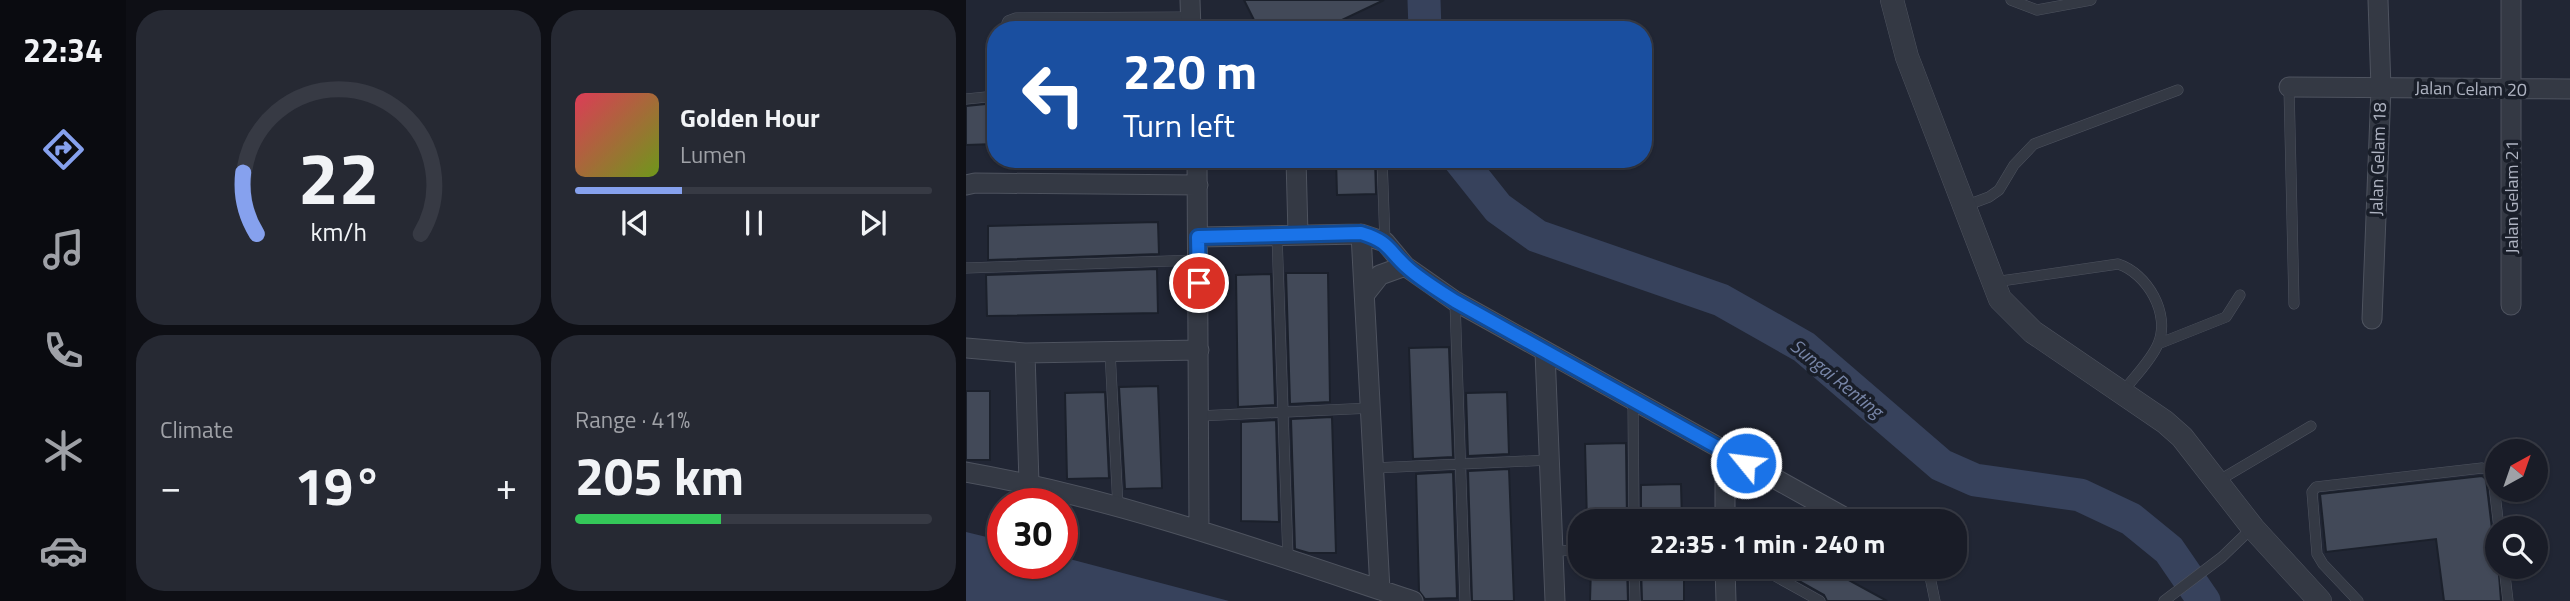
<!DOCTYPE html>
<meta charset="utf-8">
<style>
:root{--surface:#191c27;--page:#262933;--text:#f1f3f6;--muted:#9fa1a7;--line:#373a44;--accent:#86a1ee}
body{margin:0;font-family:"Titillium Web",sans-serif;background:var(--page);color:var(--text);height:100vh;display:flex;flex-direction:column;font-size:26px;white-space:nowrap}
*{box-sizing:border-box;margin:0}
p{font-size:23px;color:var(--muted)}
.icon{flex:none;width:38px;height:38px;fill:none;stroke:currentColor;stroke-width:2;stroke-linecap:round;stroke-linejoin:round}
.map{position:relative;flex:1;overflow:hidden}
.panel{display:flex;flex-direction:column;gap:10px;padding:10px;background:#0e0f15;width:840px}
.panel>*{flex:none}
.guide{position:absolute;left:21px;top:21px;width:665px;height:147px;border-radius:28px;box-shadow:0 2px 5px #0004,0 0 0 2px var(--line);background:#1a4fa0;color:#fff;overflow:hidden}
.needle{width:46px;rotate:40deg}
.fabs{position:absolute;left:1519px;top:439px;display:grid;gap:14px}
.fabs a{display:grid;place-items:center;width:63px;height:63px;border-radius:50%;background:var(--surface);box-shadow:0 2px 5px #0004,0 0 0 2px var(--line);font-size:35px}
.speed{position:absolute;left:21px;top:488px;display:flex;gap:14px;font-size:35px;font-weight:700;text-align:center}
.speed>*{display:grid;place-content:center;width:91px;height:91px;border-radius:50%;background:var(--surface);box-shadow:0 2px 5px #0004,0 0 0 2px var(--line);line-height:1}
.speed .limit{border:10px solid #d22;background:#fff;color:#111}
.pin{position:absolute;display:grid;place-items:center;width:60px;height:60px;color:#fff;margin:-30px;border:4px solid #fff;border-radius:50%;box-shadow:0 2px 7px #0007}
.me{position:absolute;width:77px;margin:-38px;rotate:299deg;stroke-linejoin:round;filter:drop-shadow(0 0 5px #0008)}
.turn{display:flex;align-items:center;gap:24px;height:147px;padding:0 21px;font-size:32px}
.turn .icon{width:91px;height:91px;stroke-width:2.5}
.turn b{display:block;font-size:49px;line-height:60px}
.big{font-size:52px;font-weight:700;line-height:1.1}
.panel .widget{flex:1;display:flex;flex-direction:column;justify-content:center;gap:10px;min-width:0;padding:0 24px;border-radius:28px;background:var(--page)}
.panel .dial{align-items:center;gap:0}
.dial svg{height:182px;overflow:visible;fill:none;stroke:var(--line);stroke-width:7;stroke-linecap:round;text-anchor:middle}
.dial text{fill:var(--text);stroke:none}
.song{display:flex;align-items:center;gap:21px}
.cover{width:84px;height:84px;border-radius:10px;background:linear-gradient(135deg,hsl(350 70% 55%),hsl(80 70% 35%))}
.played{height:7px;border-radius:4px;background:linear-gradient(90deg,var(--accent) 30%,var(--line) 30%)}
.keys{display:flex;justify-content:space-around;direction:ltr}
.heat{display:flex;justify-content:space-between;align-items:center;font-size:38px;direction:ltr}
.charge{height:10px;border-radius:5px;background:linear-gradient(90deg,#34c759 41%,var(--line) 0)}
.panel .tiles{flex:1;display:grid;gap:10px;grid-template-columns:repeat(2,1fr)}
.trip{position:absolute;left:602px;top:509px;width:399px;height:70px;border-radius:28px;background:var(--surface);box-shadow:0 2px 5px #0004,0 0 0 2px var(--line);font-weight:700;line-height:70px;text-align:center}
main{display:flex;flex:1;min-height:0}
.menu{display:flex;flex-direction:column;width:126px;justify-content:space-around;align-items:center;background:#0a0b10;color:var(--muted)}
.menu .icon{width:49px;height:49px}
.menu .on{color:var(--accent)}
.menu b{font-size:32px;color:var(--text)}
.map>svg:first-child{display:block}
.water{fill:#37425c}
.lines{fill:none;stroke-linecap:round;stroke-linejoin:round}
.river{stroke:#37425c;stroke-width:33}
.building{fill:#424958;stroke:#1b202b;stroke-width:2}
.service-casing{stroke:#4e535f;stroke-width:11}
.minor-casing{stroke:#4e535f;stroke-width:21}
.tertiary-casing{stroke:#4e535f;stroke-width:24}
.service{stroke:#343944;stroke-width:10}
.minor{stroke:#343944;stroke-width:19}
.tertiary{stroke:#343944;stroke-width:23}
.route-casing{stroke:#114b97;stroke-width:18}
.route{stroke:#1a73e8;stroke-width:12}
.labels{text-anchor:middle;stroke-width:7;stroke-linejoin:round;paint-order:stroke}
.street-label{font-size:18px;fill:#aeb3c1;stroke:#191e29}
.water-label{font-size:19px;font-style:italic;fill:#7886a8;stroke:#191e29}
</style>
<main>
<nav class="menu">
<b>22:34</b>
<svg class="icon on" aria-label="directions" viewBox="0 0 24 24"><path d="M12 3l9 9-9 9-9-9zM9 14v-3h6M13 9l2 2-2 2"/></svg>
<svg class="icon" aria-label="music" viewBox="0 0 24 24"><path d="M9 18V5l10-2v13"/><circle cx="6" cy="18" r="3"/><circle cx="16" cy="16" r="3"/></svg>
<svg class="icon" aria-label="phone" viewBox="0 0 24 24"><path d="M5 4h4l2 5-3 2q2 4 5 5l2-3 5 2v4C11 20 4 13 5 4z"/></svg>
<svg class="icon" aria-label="climate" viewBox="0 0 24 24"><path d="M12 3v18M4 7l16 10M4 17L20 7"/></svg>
<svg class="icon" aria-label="car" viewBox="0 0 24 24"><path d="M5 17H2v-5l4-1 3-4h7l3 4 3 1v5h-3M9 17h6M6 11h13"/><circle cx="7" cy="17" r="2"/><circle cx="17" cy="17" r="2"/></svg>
</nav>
<section class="panel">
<div class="tiles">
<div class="widget dial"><svg viewBox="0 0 100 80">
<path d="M14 69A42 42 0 1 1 86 69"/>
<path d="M14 69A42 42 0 0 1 8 42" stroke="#86a1ee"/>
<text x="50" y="56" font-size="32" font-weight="700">22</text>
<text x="50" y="72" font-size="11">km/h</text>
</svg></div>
<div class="widget">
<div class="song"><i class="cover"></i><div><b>Golden Hour</b><p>Lumen</p></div></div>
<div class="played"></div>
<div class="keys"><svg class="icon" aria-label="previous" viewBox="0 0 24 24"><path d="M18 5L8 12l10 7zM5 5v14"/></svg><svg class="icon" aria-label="pause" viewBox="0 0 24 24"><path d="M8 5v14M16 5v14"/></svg><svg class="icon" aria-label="next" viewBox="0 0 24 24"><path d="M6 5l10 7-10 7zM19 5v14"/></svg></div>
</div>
<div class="widget"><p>Climate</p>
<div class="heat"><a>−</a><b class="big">19°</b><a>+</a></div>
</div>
<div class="widget"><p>Range · 41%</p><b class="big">205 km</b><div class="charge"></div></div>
</div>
</section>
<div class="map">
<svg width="1604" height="601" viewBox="0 0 1604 601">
<rect width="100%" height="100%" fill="#212634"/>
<path class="water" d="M 0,532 L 37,541 L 37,564 L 96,564 L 96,557 L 263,601 L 0,601 Z"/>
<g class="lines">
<path class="river" d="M 458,0 L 459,30
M 493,159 L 532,208 L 571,236 L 755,300 L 838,347 L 975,465 L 1009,480 L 1114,495 L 1165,519 L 1203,550 L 1238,601"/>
</g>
<path class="building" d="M 278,0 L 418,0 L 355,30 L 293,30 Z
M 30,103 L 30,144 L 0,145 L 0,106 Z
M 370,159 L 409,159 L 410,194 L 371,195 Z
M 192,222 L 193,254 L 22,260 L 22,226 Z
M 191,269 L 192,313 L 21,316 L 20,275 Z
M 320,273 L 362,273 L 364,402 L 324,404 Z
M 305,274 L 309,405 L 272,407 L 270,275 Z
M 483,347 L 487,457 L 447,459 L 443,348 Z
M 192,386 L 196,488 L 159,489 L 153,387 Z
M 0,391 L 24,391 L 24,460 L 0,460 Z
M 139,392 L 143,478 L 101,479 L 99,393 Z
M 541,392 L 543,454 L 502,456 L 500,393 Z
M 366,417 L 370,553 L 343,553 L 329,549 L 325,419 Z
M 310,420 L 313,522 L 275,521 L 275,422 Z
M 660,443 L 661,522 L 621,522 L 619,444 Z
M 543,469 L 548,601 L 506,601 L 502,471 Z
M 487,472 L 491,598 L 459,599 L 453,591 L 450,474 Z
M 1516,476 L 1520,479 L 1526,529 L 1530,535 L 1535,601 L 1478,601 L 1470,539 L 1360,552 L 1354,494 Z
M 715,484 L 716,522 L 675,522 L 675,485 Z
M 625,567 L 661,567 L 662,601 L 624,601 Z
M 675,567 L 718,567 L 718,601 L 676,601 Z
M 808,567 L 859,567 L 921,601 L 861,601 L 858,595 Z"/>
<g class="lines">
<defs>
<path id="service" d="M 1045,0 L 1071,10 L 1125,0
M 38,30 L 42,21 L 50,18 L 225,17
M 1323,87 L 1328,304
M 0,99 L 30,96
M 416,159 L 419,242
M 999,206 L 1023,197 L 1033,190 L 1048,165 L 1068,144 L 1212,90
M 311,235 L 322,559
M 0,268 L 232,260
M 1028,282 L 1152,264 C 1181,273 1205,314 1192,344 C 1185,361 1167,378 1156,393
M 489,301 L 499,601
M 1192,344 L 1260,317 L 1274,295
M 144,351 L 152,507
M 667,401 L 668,522
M 233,416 L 405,408
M 408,468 L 583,460
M 1252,481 L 1345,426
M 587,551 L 614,550
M 668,567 L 669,601
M 793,567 L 854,601
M 962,567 L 969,601
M 1538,567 L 1542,601
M 1198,601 L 1256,557 L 1286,528
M 1392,601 L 1357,564 L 1351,554 L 1346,492 L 1350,487 L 1516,468 L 1524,470 L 1527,477 L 1533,528"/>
<path id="minor" d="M 224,0 L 225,30
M 1323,87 L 1604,89
M 231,159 L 233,529
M 330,159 L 332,234
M 0,185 L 9,183 L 232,185
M 395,234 L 414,590
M 232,237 L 395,234 L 419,242 L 439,266 L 489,301 L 887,522
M 399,294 L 414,275 L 439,266
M 1545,305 L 1545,0
M 1406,319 L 1415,88 L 1412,0
M 0,348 L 59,353 L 233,350
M 579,352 L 589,601
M 59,353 L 63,483
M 0,472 C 153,499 300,552 447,601
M 759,522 L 759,451
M 759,567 L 760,601"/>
<path id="tertiary" d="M 926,0 L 941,57 L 1034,299 L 1067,332 L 1199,422 L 1216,437 L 1287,528 L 1354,601"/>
</defs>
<use href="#service" class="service-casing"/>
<use href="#minor" class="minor-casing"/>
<use href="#tertiary" class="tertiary-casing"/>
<use href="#service" class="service"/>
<use href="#minor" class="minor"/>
<use href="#tertiary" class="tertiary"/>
</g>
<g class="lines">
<defs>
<path id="route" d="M 233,283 L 232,237 L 395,233 C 425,242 422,251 443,269 C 457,281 473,291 489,301 L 780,463"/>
</defs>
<use href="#route" class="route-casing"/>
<use href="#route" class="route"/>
</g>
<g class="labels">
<g class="street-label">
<text transform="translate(1505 89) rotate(1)" y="6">Jalan Celam 20</text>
<text transform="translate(1412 159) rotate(-88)" y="6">Jalan Gelam 18</text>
<text transform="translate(1546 197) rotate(-90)" y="6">Jalan Gelam 21</text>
</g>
<g class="water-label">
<text transform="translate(871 378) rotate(39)" y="7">Sungai Renting</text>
</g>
</g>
</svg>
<div class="fabs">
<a><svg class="needle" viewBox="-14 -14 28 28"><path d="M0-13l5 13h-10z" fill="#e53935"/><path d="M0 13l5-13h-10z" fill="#9fa1a7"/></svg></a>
<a><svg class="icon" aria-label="search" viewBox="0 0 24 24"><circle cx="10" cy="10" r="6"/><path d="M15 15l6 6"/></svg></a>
</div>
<div class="speed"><div class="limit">30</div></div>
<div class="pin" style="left:233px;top:283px;background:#d93025"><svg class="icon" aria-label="arrive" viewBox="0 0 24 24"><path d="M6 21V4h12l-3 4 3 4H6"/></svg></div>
<svg class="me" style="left:780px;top:463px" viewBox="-20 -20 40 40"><circle r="17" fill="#1a73e8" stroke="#fff" stroke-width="3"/><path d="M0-11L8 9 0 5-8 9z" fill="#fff"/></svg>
<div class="trip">22:35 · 1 min · 240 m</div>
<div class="guide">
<div class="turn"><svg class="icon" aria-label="left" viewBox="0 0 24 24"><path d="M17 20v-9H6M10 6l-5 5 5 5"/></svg><div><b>220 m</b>Turn left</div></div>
</div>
</div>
</main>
